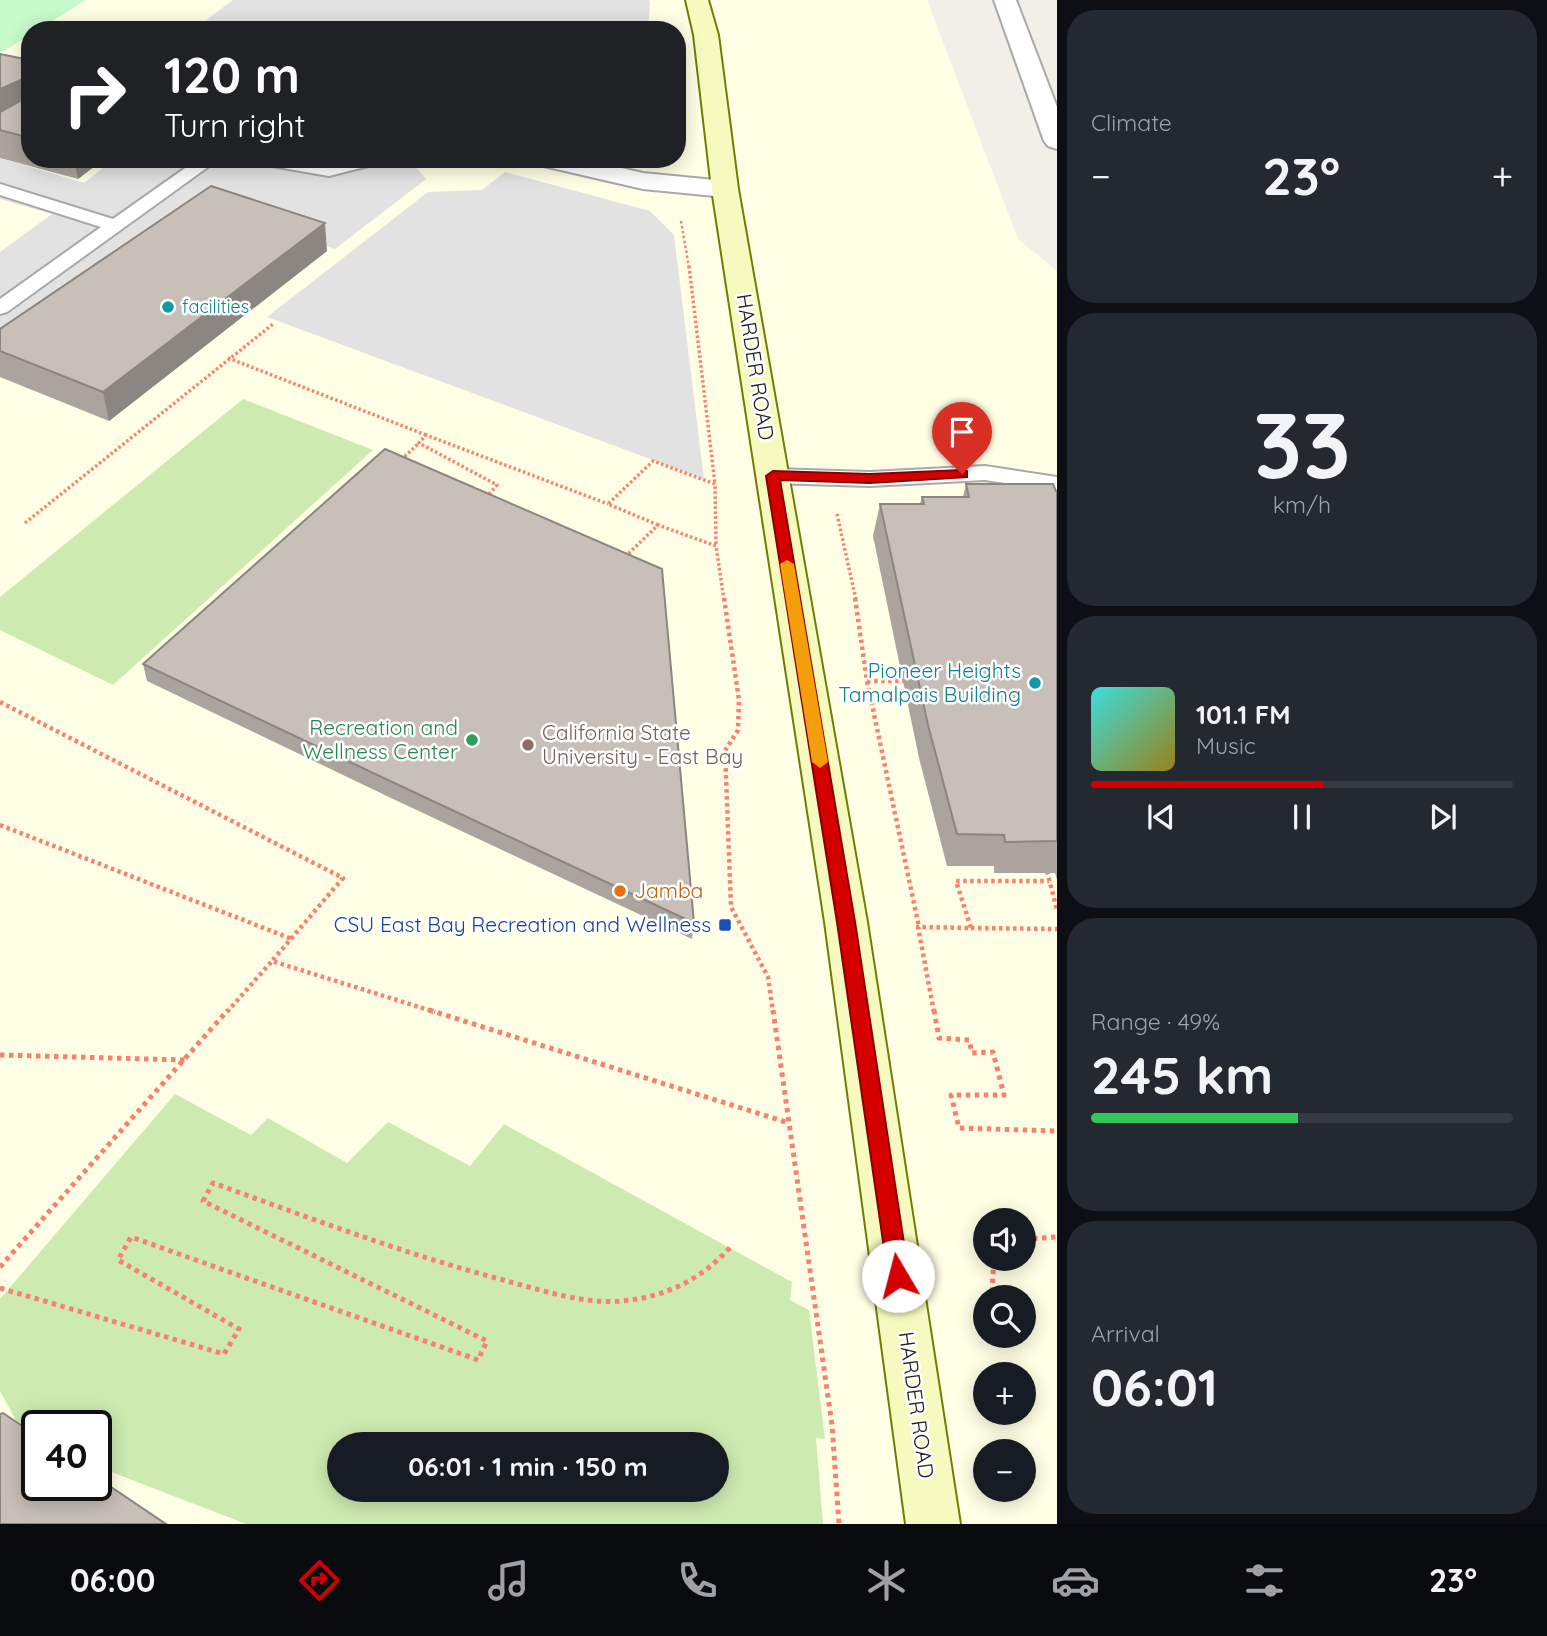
<!DOCTYPE html>
<meta charset="utf-8">
<style>
:root{--surface:#171b24;--page:#242831;--text:#f1f3f6;--muted:#9ea1a6;--line:#363941;--accent:#d40000}
body{margin:0;font-family:Quicksand,sans-serif;background:var(--page);color:var(--text);height:100vh;display:flex;flex-direction:column;font-size:26px;white-space:nowrap}
*{box-sizing:border-box;margin:0}
p{font-size:23px;color:var(--muted)}
.icon{flex:none;width:38px;height:38px;fill:none;stroke:currentColor;stroke-width:2;stroke-linecap:round;stroke-linejoin:round}
.map{position:relative;flex:1;overflow:hidden}
.details{display:flex;flex-direction:column;gap:10px;padding:10px;background:#0d0f14;width:490px}
.details>*{flex:none}
.guide{position:absolute;left:21px;top:21px;width:665px;height:147px;border-radius:28px;box-shadow:0 4px 18px #0003;background:#202124;color:#fff;overflow:hidden}
.tools{position:absolute;left:973px;top:1208px;display:grid;gap:14px}
.tools a{display:grid;place-items:center;width:63px;height:63px;border-radius:50%;background:var(--surface);box-shadow:0 4px 18px #0003;font-size:35px}
.speed{position:absolute;left:21px;top:1410px;display:flex;gap:14px;font-size:35px;font-weight:700;text-align:center}
.speed>*{display:grid;place-content:center;width:91px;height:91px;border-radius:50%;background:var(--surface);box-shadow:0 4px 18px #0003;line-height:1}
.speed .limit{border:4px solid #111;border-radius:10px;background:#fff;color:#111}
.pin{position:absolute;display:grid;place-items:center;width:60px;height:60px;color:#fff;margin:-72px -30px;border-radius:50% 50% 50% 0;rotate:-45deg;box-shadow:0 0 7px #0007}
.pin .icon{rotate:45deg}
.me{position:absolute;width:77px;margin:-38px;rotate:352deg;stroke-linejoin:round;filter:drop-shadow(0 0 5px #0008)}
.turn{display:flex;align-items:center;gap:24px;height:147px;padding:0 28px;font-size:32px}
.turn .icon{width:91px;height:91px;stroke-width:2.5}
.turn b{display:block;font-size:49px;line-height:60px}
.big{font-size:52px;font-weight:700;line-height:1.1}
.details .widget{flex:1;display:flex;flex-direction:column;justify-content:center;gap:10px;min-width:0;padding:0 24px;border-radius:28px;background:var(--page)}
.details .dial{align-items:center;gap:0}
.dial b{font-size:91px;line-height:1}
.song{display:flex;align-items:center;gap:21px}
.cover{width:84px;height:84px;border-radius:10px;background:linear-gradient(135deg,hsl(180 70% 55%),hsl(50 70% 35%))}
.played{height:7px;border-radius:4px;background:linear-gradient(90deg,var(--accent) 55%,var(--line) 55%)}
.keys{display:flex;justify-content:space-around;direction:ltr}
.heat{display:flex;justify-content:space-between;align-items:center;font-size:38px;direction:ltr}
.charge{height:10px;border-radius:5px;background:linear-gradient(90deg,#34c759 49%,var(--line) 0)}
.trip{position:absolute;left:327px;top:1432px;width:402px;height:70px;border-radius:35px;background:var(--surface);box-shadow:0 4px 18px #0003;font-weight:700;line-height:70px;text-align:center}
.tabs{display:flex;height:112px;justify-content:space-around;align-items:center;background:#090b0e;color:var(--muted)}
.tabs .icon{width:49px;height:49px}
.tabs .active{color:var(--accent)}
.tabs b{font-size:32px;color:var(--text)}
main{display:flex;flex:1;min-height:0}
.map>svg:first-child{display:block}
.education{fill:#ffffe5;fill-rule:evenodd}
.grass{fill:#cdebb0;fill-rule:evenodd}
.park{fill:#c8facc}
.parking{fill:#e2e2e2}
.lines{fill:none;stroke-linecap:round;stroke-linejoin:round}
.lane-casing{stroke:#a9a9a9;stroke-width:4}
.street-casing{stroke:#a9a9a9;stroke-width:4}
.secondary-casing{stroke:#707d05;stroke-width:4}
.path-far3{stroke:#fa8072;stroke-width:2.5;stroke-dasharray:2.5 2.5;stroke-linecap:butt}
.path-far2{stroke:#fa8072;stroke-width:3.5;stroke-dasharray:2.5 2.5;stroke-linecap:butt}
.path-far1{stroke:#fa8072;stroke-width:4.5;stroke-dasharray:3.5 3.5;stroke-linecap:butt}
.path{stroke:#fa8072;stroke-width:5;stroke-dasharray:4.5 4.5;stroke-linecap:butt}
.lane{fill:#fff;fill-rule:evenodd}
.street{fill:#fff;fill-rule:evenodd}
.secondary{fill:#f7fabf;fill-rule:evenodd}
.wall{fill:#aba49e}
.shaded-wall{fill:#8b8681}
.building{fill:#c7bfb8;stroke:#8b8681;stroke-width:2}
.route{fill:#d40000;stroke:#8a0000;stroke-width:2}
.slow{fill:#f59e0b}
.culture-dot{fill:#0f9aa8;stroke:#fff;stroke-width:2.5}
.leisure-dot{fill:#2e9e5b;stroke:#fff;stroke-width:2.5}
.education-dot{fill:#8d6e63;stroke:#fff;stroke-width:2.5}
.food-dot{fill:#e8710a;stroke:#fff;stroke-width:2.5}
.transit-dot{fill:#1a4fb4;stroke:#fff;stroke-width:2.5}
.labels{text-anchor:middle;stroke-width:5;stroke-linejoin:round;paint-order:stroke}
.far-culture-label{font-size:18px;fill:#0d838f;stroke:#fff;text-anchor:start}
.street-label{font-size:21px;fill:#222;stroke:#fff}
.culture-label{font-size:21px;fill:#0d838f;stroke:#fff;text-anchor:end}
.leisure-label{font-size:21px;fill:#27864d;stroke:#fff;text-anchor:end}
.education-label{font-size:21px;fill:#785e54;stroke:#fff;text-anchor:start}
.food-label{font-size:21px;fill:#c56008;stroke:#fff;text-anchor:start}
.transit-label{font-size:21px;fill:#164399;stroke:#fff;text-anchor:end}
</style>
<main>
<div class="map">
<svg width="1057" height="1524" viewBox="0 0 1057 1524">
<rect width="100%" height="100%" fill="#f2efe9"/>
<path class="education" d="M 0,0 L 927,0 L 1018,239 L 1057,271 L 1057,1524 L 0,1524 ZM 30,30 L 677,30 L 677,159 L 30,159 ZM 985,1220 L 1024,1220 L 1024,1258 L 985,1258 ZM 985,1297 L 1024,1297 L 1024,1335 L 985,1335 ZM 985,1374 L 1024,1374 L 1024,1412 L 985,1412 ZM 37,1426 L 96,1426 L 96,1486 L 37,1486 ZM 340,1444 L 718,1444 L 718,1489 L 340,1489 ZM 985,1451 L 1024,1451 L 1024,1489 L 985,1489 Z"/>
<path class="grass" d="M 243,399 L 373,450 L 113,685 L 0,630 L 0,597 Z
M 175,1094 L 251,1135 L 268,1118 L 347,1163 L 388,1122 L 470,1166 L 504,1124 L 792,1282 L 790,1300 L 809,1310 L 825,1439 L 816,1438 L 823,1524 L 246,1524 L 96,1466 L 96,1426 L 37,1426 L 37,1443 L 26,1439 L 0,1391 L 0,1299 ZM 340,1444 L 718,1444 L 718,1489 L 340,1489 Z"/>
<path class="park" d="M 0,0 L 86,0 L 38,30 L 30,30 L 30,35 L 0,53 Z"/>
<path class="parking" d="M 233,0 L 649,0 L 650,3 L 648,30 L 247,30 L 206,20 Z
M 0,158 L 84,183 L 114,159 L 409,159 L 426,179 L 335,249 L 218,209 L 0,356 L 0,252 L 52,214 L 0,199 Z
M 505,172 L 650,211 L 674,235 L 704,479 L 267,317 L 428,192 L 482,190 Z"/>
<g class="lines">
<defs>
<path id="lane" d="M 198,159 L 219,159 L 7,312 L 0,314 L 0,299 L 101,227 L 0,195 L 0,184 L 113,219 Z
M 251,159 L 292,159 L 329,166 L 353,159 L 383,159 L 380,163 L 329,176 L 260,164 Z
M 985,466 L 1057,477 L 1057,491 L 985,480 L 870,486 L 773,483 L 762,476 L 773,469 L 870,472 Z"/>
<path id="street" d="M 994,0 L 1016,0 L 1057,107 L 1057,149 L 1048,146 L 1044,141 Z
M 535,159 L 583,159 L 643,173 L 725,181 L 734,183 L 738,189 L 734,195 L 725,197 L 643,189 L 539,165 Z"/>
<path id="secondary" d="M 686,0 L 708,0 L 718,35 L 738,189 L 867,922 L 960,1524 L 906,1524 L 825,922 L 712,189 L 694,35 Z"/>
</defs>
<use href="#lane" class="lane-casing"/>
<use href="#street" class="street-casing"/>
<use href="#secondary" class="secondary-casing"/>
<path class="path-far3" d="M 198,30 L 202,26 L 217,30
M 681,221 L 689,268"/>
<path class="path-far2" d="M 689,266 L 715,484
M 228,358 L 426,435
M 401,460 L 419,443
M 484,493 L 489,494 L 497,485 L 419,443 L 426,435 L 608,504
M 837,514 L 856,600
M 25,523 L 273,324
M 658,525 L 608,504 L 653,461 L 715,484 L 716,546
M 625,557 L 658,525 L 716,546 L 724,600"/>
<path class="path-far1" d="M 724,598 L 739,700 L 738,730 L 725,751 L 731,907 L 768,977 L 773,1012
M 855,598 L 867,681 L 908,681
M 867,681 L 919,927
M 0,702 L 343,878 L 272,961
M 0,825 L 292,939
M 1047,871 L 1057,910
M 971,928 L 1057,929
M 227,1012 L 272,961 L 435,1012
M 934,1012 L 918,927 L 971,928 L 956,881 L 1049,881"/>
<path class="path" d="M 429,1010 L 789,1123
M 773,1010 L 832,1425 L 839,1524
M 934,1010 L 939,1038 L 969,1040 L 972,1053 L 993,1052 L 1004,1095 L 951,1095 L 959,1128 L 1057,1131
M 0,1055 L 185,1060
M 1024,1239 L 1057,1237
M 0,1267 L 228,1010
M 0,1288 L 224,1354 L 239,1329 L 118,1260 L 131,1237 L 478,1360 L 487,1341 L 203,1201 L 213,1183 C 310,1218 407,1255 507,1281 C 544,1291 583,1304 622,1301 C 667,1297 704,1278 733,1244
M 992,1292 L 994,1258"/>
<use href="#lane" class="lane"/>
<use href="#street" class="street"/>
<use href="#secondary" class="secondary"/>
</g>
<path class="wall" d="M 0,54 L 30,60 L 30,159 L 104,159 L 78,179 L 0,158 Z
M 327,251 L 109,421 L 0,377 L 0,329 Z
M 966,484 L 1057,491 L 1057,880 L 1055,873 L 994,873 L 994,866 L 947,866 L 919,758 L 873,536 L 880,504 L 920,504 L 922,497 L 963,497 Z
M 143,664 L 694,923 L 692,939 L 391,798 L 147,681 Z"/>
<path class="shaded-wall" d="M 25,78 L 30,97 L 0,122 L 0,89 Z
M 74,159 L 104,159 L 78,179 Z
M 325,223 L 327,251 L 109,421 L 103,392 Z"/>
<path class="building" d="M 0,54 L 30,60 L 30,138 L 0,130 L 0,112 L 24,99 L 25,78 L 0,89 Z
M 211,186 L 325,223 L 103,392 L 0,351 L 0,329 Z
M 385,449 L 662,569 L 694,923 L 390,781 L 143,664 Z
M 966,484 L 1053,484 L 1056,491 L 1057,491 L 1057,841 L 1005,842 L 1004,835 L 957,834 L 928,725 L 880,504 L 924,504 L 922,497 L 969,497 Z
M 3,1413 L 37,1436 L 37,1486 L 96,1486 L 96,1477 L 166,1524 L 0,1524 L 0,1414 Z"/>
<path class="route" d="M 962,470 L 967,471 L 967,477 L 870,483 L 780,480 L 855,922 L 909,1276 L 906,1283 L 898,1286 L 891,1283 L 888,1276 L 837,922 L 766,476 L 773,471 L 870,474 Z"/>
<path class="slow" d="M 787,560 L 794,564 L 828,762 L 820,768 L 812,762 L 780,564 Z"/>
<g class="culture-dot">
<circle cx="168" cy="307" r="7"/>
<circle cx="1035" cy="683" r="7"/>
</g>
<circle class="leisure-dot" cx="472" cy="740" r="7"/>
<circle class="education-dot" cx="528" cy="745" r="7"/>
<circle class="food-dot" cx="620" cy="891" r="7"/>
<rect class="transit-dot" x="718" y="918" width="14" height="14" rx="3.5"/>
<g class="labels">
<g class="far-culture-label">
<text x="182" y="313">facilities</text>
</g>
<g class="street-label">
<text transform="translate(755 367) rotate(81)" y="7">HARDER ROAD</text>
<text transform="translate(916 1405) rotate(82)" y="7">HARDER ROAD</text>
</g>
<g class="culture-label">
<text x="1021" y="678">Pioneer Heights<tspan x="1021" dy="24">Tamalpais Building</tspan></text>
</g>
<g class="leisure-label">
<text x="458" y="735">Recreation and<tspan x="458" dy="24">Wellness Center</tspan></text>
</g>
<g class="education-label">
<text x="542" y="740">California State<tspan x="542" dy="24">University - East Bay</tspan></text>
</g>
<g class="food-label">
<text x="634" y="898">Jamba</text>
</g>
<g class="transit-label">
<text x="711" y="932">CSU East Bay Recreation and Wellness</text>
</g>
</g>
</svg>
<div class="tools">
<a><svg class="icon" aria-label="sound" viewBox="0 0 24 24"><path d="M4 9h4l5-4v14l-5-4H4zM17 9q2 3 0 6"/></svg></a>
<a><svg class="icon" aria-label="search" viewBox="0 0 24 24"><circle cx="10" cy="10" r="6"/><path d="M15 15l6 6"/></svg></a>
<a>+</a>
<a>−</a>
</div>
<div class="speed"><div class="limit">40</div></div>
<div class="pin" style="left:962px;top:474px;background:#d93025"><svg class="icon" aria-label="arrive" viewBox="0 0 24 24"><path d="M6 21V4h12l-3 4 3 4H6"/></svg></div>
<svg class="me" style="left:898px;top:1276px" viewBox="-20 -20 40 40"><circle r="19" fill="#fff"/><path d="M0-13L10 11 0 6-10 11z" fill="#d40000"/></svg>
<div class="trip">06:01 · 1 min · 150 m</div>
<div class="guide">
<div class="turn"><svg class="icon" aria-label="right" viewBox="0 0 24 24"><path d="M7 20v-9h11M14 6l5 5-5 5"/></svg><div><b>120 m</b>Turn right</div></div>
</div>
</div>
<section class="details">
<div class="widget"><p>Climate</p>
<div class="heat"><a>−</a><b class="big">23°</b><a>+</a></div>
</div>
<div class="widget dial"><b>33</b><p>km/h</p></div>
<div class="widget">
<div class="song"><i class="cover"></i><div><b>101.1 FM</b><p>Music</p></div></div>
<div class="played"></div>
<div class="keys"><svg class="icon" aria-label="previous" viewBox="0 0 24 24"><path d="M18 5L8 12l10 7zM5 5v14"/></svg><svg class="icon" aria-label="pause" viewBox="0 0 24 24"><path d="M8 5v14M16 5v14"/></svg><svg class="icon" aria-label="next" viewBox="0 0 24 24"><path d="M6 5l10 7-10 7zM19 5v14"/></svg></div>
</div>
<div class="widget"><p>Range · 49%</p><b class="big">245 km</b><div class="charge"></div></div>
<div class="widget"><p>Arrival</p><b class="big">06:01</b></div>
</section>
</main>
<nav class="tabs">
<b>06:00</b>
<svg class="icon active" aria-label="directions" viewBox="0 0 24 24"><path d="M12 3l9 9-9 9-9-9zM9 14v-3h6M13 9l2 2-2 2"/></svg>
<svg class="icon" aria-label="music" viewBox="0 0 24 24"><path d="M9 18V5l10-2v13"/><circle cx="6" cy="18" r="3"/><circle cx="16" cy="16" r="3"/></svg>
<svg class="icon" aria-label="phone" viewBox="0 0 24 24"><path d="M5 4h4l2 5-3 2q2 4 5 5l2-3 5 2v4C11 20 4 13 5 4z"/></svg>
<svg class="icon" aria-label="climate" viewBox="0 0 24 24"><path d="M12 3v18M4 7l16 10M4 17L20 7"/></svg>
<svg class="icon" aria-label="car" viewBox="0 0 24 24"><path d="M5 17H2v-5l4-1 3-4h7l3 4 3 1v5h-3M9 17h6M6 11h13"/><circle cx="7" cy="17" r="2"/><circle cx="17" cy="17" r="2"/></svg>
<svg class="icon" aria-label="filters" viewBox="0 0 24 24"><path d="M4 7h16M4 17h16"/><circle cx="9" cy="7" r="2"/><circle cx="15" cy="17" r="2"/></svg>
<b>23°</b>
</nav>
